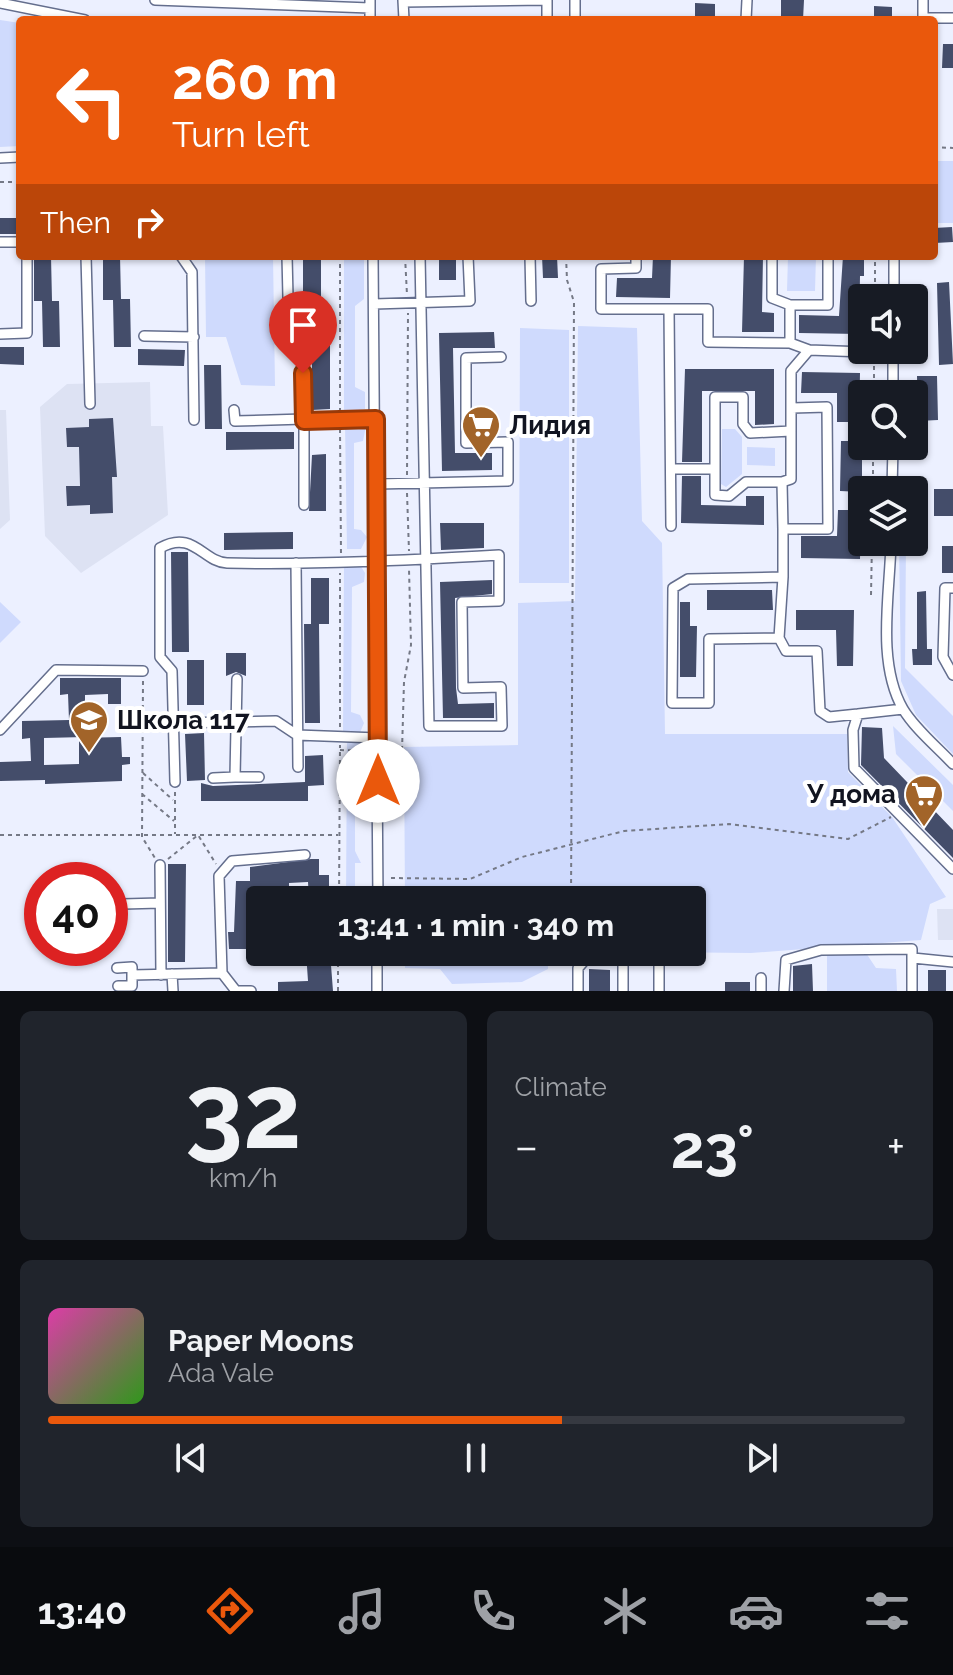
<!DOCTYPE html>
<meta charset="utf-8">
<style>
:root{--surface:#171b24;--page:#20242c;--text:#f1f3f6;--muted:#9ea1a6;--line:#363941;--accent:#ea580c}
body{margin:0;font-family:Raleway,sans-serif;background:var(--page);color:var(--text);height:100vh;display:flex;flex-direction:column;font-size:30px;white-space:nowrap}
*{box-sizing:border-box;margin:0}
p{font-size:26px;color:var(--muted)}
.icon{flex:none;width:44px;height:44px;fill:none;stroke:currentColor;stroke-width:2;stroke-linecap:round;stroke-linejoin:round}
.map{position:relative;height:991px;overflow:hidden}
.side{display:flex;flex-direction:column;gap:20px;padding:20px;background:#0d0f14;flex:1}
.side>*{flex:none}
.banner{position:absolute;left:16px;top:16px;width:922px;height:244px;border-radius:8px;box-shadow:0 2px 6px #0004;background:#ea580c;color:#fff;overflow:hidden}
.fabs{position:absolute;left:848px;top:284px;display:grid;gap:16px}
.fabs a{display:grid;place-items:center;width:80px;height:80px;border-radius:8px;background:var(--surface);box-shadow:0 2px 6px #0004;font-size:40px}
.speed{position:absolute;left:24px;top:862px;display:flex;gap:16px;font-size:40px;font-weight:700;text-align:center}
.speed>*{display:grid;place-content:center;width:104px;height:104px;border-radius:50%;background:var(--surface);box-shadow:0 2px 6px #0004;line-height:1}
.speed .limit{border:12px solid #d22;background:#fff;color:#111}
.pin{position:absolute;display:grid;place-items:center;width:68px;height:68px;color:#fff;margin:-82px -34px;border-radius:50% 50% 50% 0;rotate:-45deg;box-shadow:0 0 8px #0007}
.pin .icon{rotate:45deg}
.me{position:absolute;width:88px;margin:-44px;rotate:0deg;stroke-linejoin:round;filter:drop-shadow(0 0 6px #0008)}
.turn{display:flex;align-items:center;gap:28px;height:168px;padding:0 24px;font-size:36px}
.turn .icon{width:104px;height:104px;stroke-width:2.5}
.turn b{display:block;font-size:56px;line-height:68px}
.then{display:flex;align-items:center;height:76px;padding:0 24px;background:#0003;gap:16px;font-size:30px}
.big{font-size:60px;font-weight:700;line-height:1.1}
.side .tile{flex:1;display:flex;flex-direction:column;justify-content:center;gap:12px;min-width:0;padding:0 28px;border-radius:12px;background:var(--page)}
.side .dial{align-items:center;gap:0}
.dial b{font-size:104px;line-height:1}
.song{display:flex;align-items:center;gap:24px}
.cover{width:96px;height:96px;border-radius:12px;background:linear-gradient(135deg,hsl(320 70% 55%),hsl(110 70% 35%))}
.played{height:8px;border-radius:4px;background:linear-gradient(90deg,var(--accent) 60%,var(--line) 60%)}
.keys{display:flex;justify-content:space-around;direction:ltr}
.heat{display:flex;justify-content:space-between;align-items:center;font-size:44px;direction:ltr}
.side .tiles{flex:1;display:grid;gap:20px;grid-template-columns:1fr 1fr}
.tile:last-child{grid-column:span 2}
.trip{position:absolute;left:246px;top:886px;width:460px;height:80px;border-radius:8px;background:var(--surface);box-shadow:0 2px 6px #0004;font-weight:700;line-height:80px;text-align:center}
.dock{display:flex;height:128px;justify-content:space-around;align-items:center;background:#090b0e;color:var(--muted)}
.dock .icon{width:56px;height:56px}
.dock .current{color:var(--accent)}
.dock b{font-size:36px;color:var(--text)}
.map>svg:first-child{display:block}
.built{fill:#dde2f3}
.green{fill:#cfdafd}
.building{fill:#444d6a}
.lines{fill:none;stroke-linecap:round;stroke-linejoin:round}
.minor-casing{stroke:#646e8d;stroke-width:12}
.path{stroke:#757986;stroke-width:2;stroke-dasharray:4 4;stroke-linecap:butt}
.minor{stroke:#fff;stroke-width:9}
.route-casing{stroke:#983908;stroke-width:20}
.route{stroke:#ea580c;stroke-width:14}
.labels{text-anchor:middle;stroke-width:8;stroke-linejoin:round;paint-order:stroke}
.poi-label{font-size:26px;font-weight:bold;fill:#111420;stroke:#fff;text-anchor:start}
</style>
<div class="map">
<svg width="953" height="991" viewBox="0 0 953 991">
<rect width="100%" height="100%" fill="#ecf0ff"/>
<path class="built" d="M 150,382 L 151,426 L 163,426 L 168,515 L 81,573 L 45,536 L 40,407 L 67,384 Z
M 0,410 L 6,410 L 10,520 L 0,529 Z
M 937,909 L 953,909 L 953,940 L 938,940 Z"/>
<path class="green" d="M 0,20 L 20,23 L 20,146 L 0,147 Z
M 934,161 L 953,161 L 953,223 L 934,223 Z
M 205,256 L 273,256 L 275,386 L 241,385 L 226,337 L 206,337 Z
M 344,256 L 364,256 L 364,299 L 355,306 L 355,387 L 365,392 L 365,409 L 344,413 Z
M 788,256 L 816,256 L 815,291 L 787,291 Z
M 578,326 L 637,328 L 642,521 L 662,543 L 665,734 L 847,734 L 848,772 L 892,817 L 946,897 L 930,904 L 921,940 L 751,953 L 648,952 L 692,952 L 692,900 L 405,900 L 404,747 L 518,745 L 518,603 L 575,601 Z
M 520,328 L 569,330 L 569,583 L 519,583 Z
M 345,422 L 362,422 L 366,426 L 363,441 L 354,443 L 354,529 L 361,530 L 367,537 L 361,549 L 347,549 Z
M 722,429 L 735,429 L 742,437 L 742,474 L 726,487 L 721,484 Z
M 747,447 L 775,448 L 775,466 L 747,465 Z
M 899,542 L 906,542 L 905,668 L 953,716 L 953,754 L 916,715 L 901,681 Z
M 344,563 L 360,565 L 365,573 L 364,582 L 352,587 L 351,712 L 360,715 L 364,723 L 359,735 L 343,737 Z
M 0,602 L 21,622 L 0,643 Z
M 893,726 L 953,785 L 953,811 L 896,754 Z
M 347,740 L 362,741 L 367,746 L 365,753 L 355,757 L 355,851 L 361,863 L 355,863 L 355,892 L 362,892 L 353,900 L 346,900 Z
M 405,952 L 548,952 L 548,969 L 522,982 L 452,984 L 440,969 L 405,968 Z
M 866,953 L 876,968 L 896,969 L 897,991 L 827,991 L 827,954 Z"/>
<path class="building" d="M 781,0 L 804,0 L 803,20 L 781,19 Z
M 695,3 L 715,4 L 715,20 L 695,20 Z
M 874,6 L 892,7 L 892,20 L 874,20 Z
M 943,44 L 953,44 L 953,68 L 942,68 Z
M 0,218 L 20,218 L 20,234 L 0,234 Z
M 952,227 L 953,242 L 935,243 L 934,228 Z
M 34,256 L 51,256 L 52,301 L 59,301 L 60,347 L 43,347 L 42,301 L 34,301 Z
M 103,256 L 120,256 L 121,299 L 130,299 L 131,347 L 114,347 L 113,300 L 103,300 Z
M 303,256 L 321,256 L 321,343 L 330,343 L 330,409 L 312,410 L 312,343 L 303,340 Z
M 439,256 L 456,256 L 456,280 L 439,280 Z
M 542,256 L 557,256 L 558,278 L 543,278 Z
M 653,256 L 671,256 L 670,298 L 616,297 L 617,278 L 652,278 Z
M 744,256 L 763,256 L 762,312 L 774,313 L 774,332 L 742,332 Z
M 843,256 L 864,256 L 864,276 L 860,276 L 859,334 L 799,333 L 799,315 L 839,316 Z
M 949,282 L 953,364 L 939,365 L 937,283 Z
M 494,332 L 495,348 L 453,348 L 455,453 L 492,453 L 492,470 L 442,471 L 439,333 Z
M 0,347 L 24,347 L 24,365 L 0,364 Z
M 138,349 L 185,350 L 184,366 L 138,365 Z
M 204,365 L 221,365 L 222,429 L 205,429 Z
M 685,369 L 774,369 L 774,424 L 755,425 L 755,391 L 702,391 L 702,462 L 682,462 Z
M 802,372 L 860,373 L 859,422 L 837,422 L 837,393 L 801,393 Z
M 917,376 L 937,376 L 938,420 L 918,421 Z
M 113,418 L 117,477 L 112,477 L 113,513 L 90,514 L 90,505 L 67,506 L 66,486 L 80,486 L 79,447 L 67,447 L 66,428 L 89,427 L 89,419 Z
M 226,432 L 294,432 L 294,449 L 226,450 Z
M 841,441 L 862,441 L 862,492 L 840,491 Z
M 326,454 L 326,511 L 309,511 L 312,455 Z
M 682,476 L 701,476 L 701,505 L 746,506 L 746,496 L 764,496 L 764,525 L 681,523 Z
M 934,489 L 953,489 L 953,516 L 934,516 Z
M 838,510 L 861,510 L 860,559 L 801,558 L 801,536 L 837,536 Z
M 440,523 L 484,523 L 484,548 L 441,550 Z
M 293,532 L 293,549 L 224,550 L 224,533 Z
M 942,546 L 953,546 L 953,573 L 942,573 Z
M 171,552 L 188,552 L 189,652 L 172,652 Z
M 311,578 L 329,578 L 329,624 L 319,624 L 320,723 L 305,723 L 304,624 L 311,624 Z
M 492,580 L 492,594 L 455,598 L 456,688 L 458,704 L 494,703 L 494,718 L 443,718 L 440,582 Z
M 707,590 L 772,590 L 773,610 L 707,610 Z
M 926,591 L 927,649 L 932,649 L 932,665 L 913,665 L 912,649 L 917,649 L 917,592 Z
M 680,602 L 690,602 L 690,626 L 697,626 L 696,677 L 680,677 Z
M 796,610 L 854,610 L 853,666 L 837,666 L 836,630 L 796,630 Z
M 226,653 L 246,653 L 246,676 L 236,672 L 226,676 Z
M 187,660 L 204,660 L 204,705 L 187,705 Z
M 60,678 L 121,678 L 121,704 L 108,704 L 108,694 L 85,695 L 85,737 L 44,738 L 44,765 L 79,764 L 79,738 L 121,737 L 122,757 L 130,757 L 130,764 L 122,765 L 122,781 L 45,784 L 45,780 L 0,781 L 0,762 L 31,761 L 30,738 L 22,739 L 22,721 L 69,720 L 68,694 L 60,695 Z
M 862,727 L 882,728 L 884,758 L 953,830 L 953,858 L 861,765 Z
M 204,733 L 205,780 L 187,781 L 185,734 Z
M 323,755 L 324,785 L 308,786 L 308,801 L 201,801 L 201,783 L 213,786 L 305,782 L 305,756 Z
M 311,859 L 319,859 L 319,875 L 329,875 L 329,886 L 320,886 L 320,900 L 309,900 L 308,882 L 289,883 L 289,900 L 260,900 L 260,935 L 251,935 L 251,949 L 229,949 L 228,932 L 234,932 L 236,881 L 250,881 L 250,867 Z
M 168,864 L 186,864 L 185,962 L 168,962 Z
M 306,952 L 330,952 L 333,991 L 278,991 L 278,982 L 308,981 Z
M 812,964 L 813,991 L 793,991 L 793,966 Z
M 589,969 L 610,970 L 610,991 L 589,991 Z
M 928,970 L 946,970 L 946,991 L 928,991 Z
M 725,982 L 750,982 L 750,991 L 725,991 Z"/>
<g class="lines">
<defs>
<path id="minor" d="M 155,0 L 370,8
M 403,0 L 404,20
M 547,0 L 547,20
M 575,0 L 575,20
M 923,0 L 923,20
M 403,2 L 547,0
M 0,3 L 85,20
M 923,18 L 953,18
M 370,20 L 370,0
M 746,20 L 747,0
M 0,158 L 20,157
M 0,242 L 20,242
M 86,256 L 90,404
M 181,256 L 192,272 L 194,420
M 287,256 L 289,339 L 303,350 L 304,421 L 376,419
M 373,256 L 378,900
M 530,256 L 531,301
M 636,256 L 636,268 L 601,269 L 601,309 L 708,309 L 708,342 L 790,343
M 772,256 L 772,298 L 790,305 L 828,305 L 828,256
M 894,298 L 894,256
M 374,304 L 470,301 L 468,256
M 790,305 L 790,343 L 809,350 L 893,353
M 669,309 L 671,526
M 0,334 L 27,333 L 27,256
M 144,336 L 194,337
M 893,394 L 893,350
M 234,410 L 235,421 L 304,419
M 304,421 L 304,505
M 671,469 L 713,469
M 782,482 L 746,482 L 729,496 L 715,495 L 715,397 L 743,397 L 743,424 L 750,433 L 791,431
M 377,484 L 508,481 L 508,442 L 466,443 L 466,358 L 501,357
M 892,490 L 893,446
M 783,529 L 782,482 L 791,479 L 791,371 L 809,350
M 891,542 C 890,594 876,662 903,709 C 915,729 937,747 953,764
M 296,563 L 298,767
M 783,577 L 783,529 L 828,529 L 827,407 L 792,408
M 953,588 L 945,588 L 943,657 L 953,675
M 779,638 L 783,577 L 688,579 L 673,588 L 672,703 L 709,703 L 709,639 L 779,638 L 786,651 L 817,651 L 820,711 L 829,717 L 858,714
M 903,709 L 858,714 L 853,730 L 854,768 L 953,869
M 174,723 L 276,721 L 297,735 L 378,738
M 0,730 L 56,670 L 143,671
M 235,777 L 259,777
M 213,778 L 235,777 L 237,679
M 175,782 L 172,671 L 160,657 L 160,548 C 193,529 203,562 227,563 C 317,565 409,560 499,555 L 499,601 L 462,602 L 463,688 L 501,687 L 502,726 L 429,726 L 420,256
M 160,865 L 161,975
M 123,904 L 160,903
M 913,958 L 953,962
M 623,959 L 659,958 L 659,991
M 117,968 L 132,967 L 132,986 L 118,986
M 172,974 L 173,991
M 132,975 L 222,973
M 761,978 L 761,991
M 236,991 L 222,973 L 219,876 L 232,861 L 305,855
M 236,991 L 251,991
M 377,991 L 377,952
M 578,991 L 578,968 L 585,960 L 623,959 L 623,991
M 784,991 L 786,960 L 821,950 L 912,949 L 912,991"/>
</defs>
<use href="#minor" class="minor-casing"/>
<path class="path" d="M 934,147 L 953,148
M 0,182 L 20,182
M 340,256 L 340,411
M 405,256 L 407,295
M 566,256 L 567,280 L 574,302 L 571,900
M 875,298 L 875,256
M 874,394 L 874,363
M 340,429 L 341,555
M 407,475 L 408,313
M 873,490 L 873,446
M 407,493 L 409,551
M 871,595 L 872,542
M 143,681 L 142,837 L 155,858
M 143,722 L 165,722
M 340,727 L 340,573
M 340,750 L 368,751
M 387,751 L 402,751 L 404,682 L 411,645 L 409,569
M 143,773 L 173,800
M 175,792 L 175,834
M 142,794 L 174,821
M 0,835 L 338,835
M 168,859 L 198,835 L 216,864
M 391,878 L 470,879 L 522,857 L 624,831 L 729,824 L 848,839 L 891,817
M 339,900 L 340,745
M 571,963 L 571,952
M 338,991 L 338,952"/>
<use href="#minor" class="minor"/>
</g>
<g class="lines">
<defs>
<path id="route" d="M 303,373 L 304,421 L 376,419 L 378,781"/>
</defs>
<use href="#route" class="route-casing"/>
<use href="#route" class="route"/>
</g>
<defs>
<symbol id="supermarket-pin" viewBox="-11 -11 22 30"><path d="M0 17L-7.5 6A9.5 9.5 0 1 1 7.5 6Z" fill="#a26429" stroke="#fff"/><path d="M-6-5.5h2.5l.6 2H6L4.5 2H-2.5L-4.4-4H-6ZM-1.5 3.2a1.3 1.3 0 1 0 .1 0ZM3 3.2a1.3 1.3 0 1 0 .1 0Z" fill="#fff"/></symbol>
<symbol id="school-pin" viewBox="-11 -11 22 30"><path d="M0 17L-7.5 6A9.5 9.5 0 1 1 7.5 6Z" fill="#a26429" stroke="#fff"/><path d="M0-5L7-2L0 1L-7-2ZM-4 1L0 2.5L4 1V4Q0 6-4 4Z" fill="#fff"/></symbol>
</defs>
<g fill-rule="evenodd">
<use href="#supermarket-pin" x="459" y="403" width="44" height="60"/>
<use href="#school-pin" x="67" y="698" width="44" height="60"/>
<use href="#supermarket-pin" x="902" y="772" width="44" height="60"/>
</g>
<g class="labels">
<g class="poi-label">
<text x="509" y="434">Лидия</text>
<text x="117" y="729">Школа 117</text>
<text x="896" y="803" text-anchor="end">У дома</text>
</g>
</g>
</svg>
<div class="fabs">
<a><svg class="icon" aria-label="sound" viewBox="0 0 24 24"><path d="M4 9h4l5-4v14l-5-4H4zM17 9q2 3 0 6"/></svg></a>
<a><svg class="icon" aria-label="search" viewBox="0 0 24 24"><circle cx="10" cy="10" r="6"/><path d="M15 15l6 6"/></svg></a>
<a><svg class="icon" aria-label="layers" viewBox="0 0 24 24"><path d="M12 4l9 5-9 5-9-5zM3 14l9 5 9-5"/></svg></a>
</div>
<div class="speed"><div class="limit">40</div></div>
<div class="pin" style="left:303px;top:373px;background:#d93025"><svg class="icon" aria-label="arrive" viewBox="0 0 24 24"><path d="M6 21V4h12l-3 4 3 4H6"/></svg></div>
<svg class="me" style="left:378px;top:781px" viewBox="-20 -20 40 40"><circle r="19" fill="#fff"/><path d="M0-13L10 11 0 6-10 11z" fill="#ea580c"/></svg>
<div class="trip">13:41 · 1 min · 340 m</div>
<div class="banner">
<div class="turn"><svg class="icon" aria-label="left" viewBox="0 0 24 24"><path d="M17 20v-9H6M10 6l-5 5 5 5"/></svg><div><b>260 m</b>Turn left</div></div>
<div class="then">Then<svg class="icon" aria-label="right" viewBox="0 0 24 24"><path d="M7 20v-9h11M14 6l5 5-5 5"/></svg></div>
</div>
</div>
<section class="side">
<div class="tiles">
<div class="tile dial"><b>32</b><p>km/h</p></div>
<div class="tile"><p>Climate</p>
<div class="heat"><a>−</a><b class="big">23°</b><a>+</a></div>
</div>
<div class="tile">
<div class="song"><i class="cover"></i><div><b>Paper Moons</b><p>Ada Vale</p></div></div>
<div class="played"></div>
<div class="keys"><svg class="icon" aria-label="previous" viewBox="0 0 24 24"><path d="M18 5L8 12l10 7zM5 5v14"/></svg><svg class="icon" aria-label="pause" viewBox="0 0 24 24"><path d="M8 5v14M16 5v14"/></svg><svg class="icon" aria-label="next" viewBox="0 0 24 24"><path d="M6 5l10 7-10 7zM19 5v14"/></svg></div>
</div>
</div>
</section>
<nav class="dock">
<b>13:40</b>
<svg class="icon current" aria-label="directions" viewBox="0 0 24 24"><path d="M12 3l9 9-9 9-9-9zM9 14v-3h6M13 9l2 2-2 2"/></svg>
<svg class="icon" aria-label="music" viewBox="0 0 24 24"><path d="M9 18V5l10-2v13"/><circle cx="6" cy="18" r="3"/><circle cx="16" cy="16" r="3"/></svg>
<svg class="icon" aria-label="phone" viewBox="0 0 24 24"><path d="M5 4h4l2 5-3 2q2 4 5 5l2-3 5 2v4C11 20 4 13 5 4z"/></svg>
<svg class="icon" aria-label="climate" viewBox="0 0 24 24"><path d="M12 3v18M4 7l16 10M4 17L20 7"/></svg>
<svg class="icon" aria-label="car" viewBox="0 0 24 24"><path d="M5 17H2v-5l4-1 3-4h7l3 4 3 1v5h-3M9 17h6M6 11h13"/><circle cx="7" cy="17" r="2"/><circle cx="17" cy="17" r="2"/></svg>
<svg class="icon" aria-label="filters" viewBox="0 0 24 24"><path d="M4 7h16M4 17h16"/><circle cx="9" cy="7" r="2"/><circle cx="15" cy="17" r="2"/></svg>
</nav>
